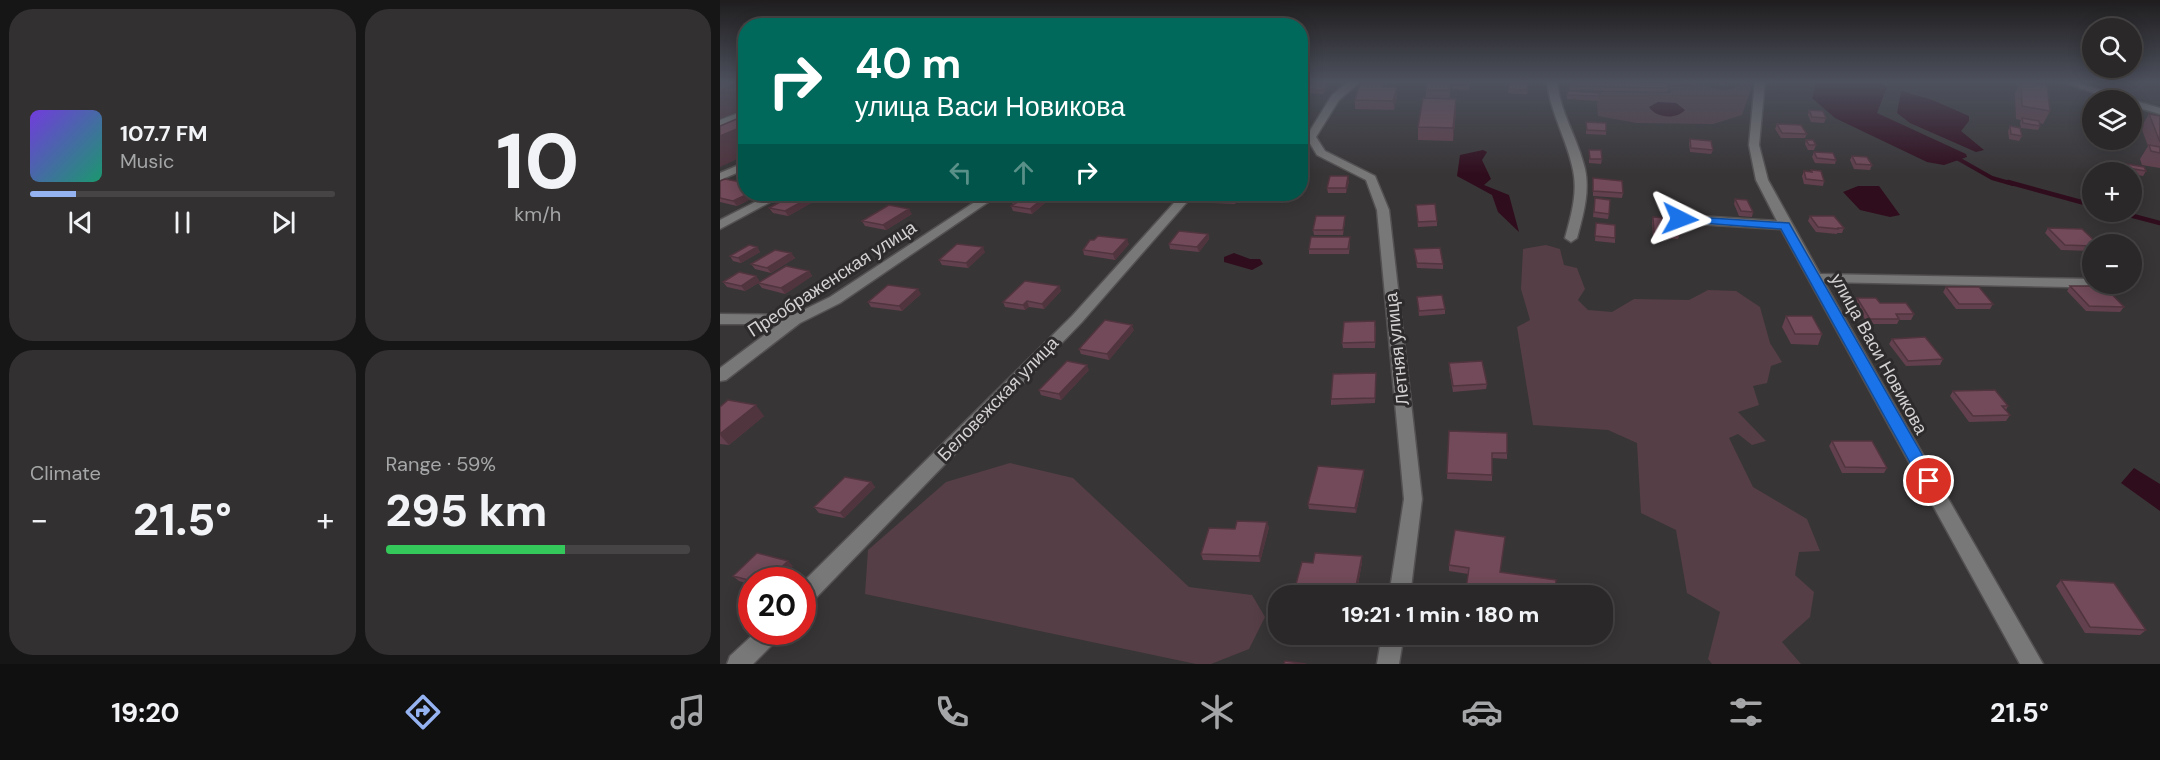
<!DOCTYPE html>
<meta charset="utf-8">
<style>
:root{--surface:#2a2828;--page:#323030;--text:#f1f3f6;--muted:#a5a6a8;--line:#464445;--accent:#95b2f1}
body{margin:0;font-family:"DM Sans",sans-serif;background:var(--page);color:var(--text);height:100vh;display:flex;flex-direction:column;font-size:22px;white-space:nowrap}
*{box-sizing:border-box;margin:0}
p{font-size:20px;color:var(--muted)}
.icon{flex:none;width:33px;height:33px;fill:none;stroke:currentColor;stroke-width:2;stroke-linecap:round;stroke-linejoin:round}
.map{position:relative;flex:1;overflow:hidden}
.side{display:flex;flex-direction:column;gap:9px;padding:9px;background:#171616;width:720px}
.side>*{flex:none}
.hud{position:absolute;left:18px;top:18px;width:570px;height:183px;border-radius:24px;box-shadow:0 3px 15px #0003,0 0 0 2px var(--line);background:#00695c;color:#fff;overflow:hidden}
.controls{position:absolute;left:1362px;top:18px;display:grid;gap:12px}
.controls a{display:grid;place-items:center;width:60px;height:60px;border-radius:50%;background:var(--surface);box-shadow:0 3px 15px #0003,0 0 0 2px var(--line);font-size:30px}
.speed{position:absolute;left:18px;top:567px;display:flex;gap:12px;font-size:30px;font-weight:700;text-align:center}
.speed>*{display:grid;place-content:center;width:78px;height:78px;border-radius:50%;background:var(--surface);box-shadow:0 3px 15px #0003,0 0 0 2px var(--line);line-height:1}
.speed .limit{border:9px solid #d22;background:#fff;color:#111}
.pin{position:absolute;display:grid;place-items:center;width:51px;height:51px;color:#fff;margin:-26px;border:3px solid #fff;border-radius:50%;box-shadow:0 2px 6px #0007}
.me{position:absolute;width:66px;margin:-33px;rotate:93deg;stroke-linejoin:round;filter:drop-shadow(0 0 4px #0008)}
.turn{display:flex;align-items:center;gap:21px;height:126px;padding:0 18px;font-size:27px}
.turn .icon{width:78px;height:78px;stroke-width:2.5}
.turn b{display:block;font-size:42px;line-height:51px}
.lanes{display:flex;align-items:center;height:57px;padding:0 18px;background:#0003;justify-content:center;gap:30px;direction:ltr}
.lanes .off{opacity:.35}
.big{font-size:45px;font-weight:800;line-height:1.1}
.side .card{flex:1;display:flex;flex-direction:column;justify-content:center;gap:9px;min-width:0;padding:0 21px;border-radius:24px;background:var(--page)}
.side .dial{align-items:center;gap:0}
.dial b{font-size:78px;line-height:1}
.song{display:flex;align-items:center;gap:18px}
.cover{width:72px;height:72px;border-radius:9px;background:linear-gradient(135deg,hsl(260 70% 55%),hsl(160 70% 35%))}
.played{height:6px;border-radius:3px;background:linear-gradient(90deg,var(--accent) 15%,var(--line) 15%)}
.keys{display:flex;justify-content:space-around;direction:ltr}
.heat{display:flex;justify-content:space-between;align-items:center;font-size:33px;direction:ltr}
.charge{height:9px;border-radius:4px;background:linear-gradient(90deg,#34c759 59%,var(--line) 0)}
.side .tiles{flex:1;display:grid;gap:9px;grid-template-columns:repeat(2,1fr)}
.trip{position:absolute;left:548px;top:585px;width:345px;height:60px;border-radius:24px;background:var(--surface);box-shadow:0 3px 15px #0003,0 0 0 2px var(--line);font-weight:800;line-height:60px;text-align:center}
.tabs{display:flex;height:96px;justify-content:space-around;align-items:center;background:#111010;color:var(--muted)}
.tabs .icon{width:42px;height:42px}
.tabs .active{color:var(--accent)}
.tabs b{font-size:27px;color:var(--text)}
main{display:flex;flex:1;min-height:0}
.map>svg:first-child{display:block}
.green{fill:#553e46}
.water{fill:#300d1d}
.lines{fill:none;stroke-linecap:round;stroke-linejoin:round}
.stream-far1{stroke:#300d1d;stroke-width:4}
.stream{stroke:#300d1d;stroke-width:4.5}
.minor-casing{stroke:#545152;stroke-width:3}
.minor{fill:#797878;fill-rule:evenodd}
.wall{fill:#62404d}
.shaded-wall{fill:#50343e}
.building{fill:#724a59;stroke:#50343e;stroke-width:1.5}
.route{fill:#1a73e8;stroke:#114b97;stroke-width:1.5}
.labels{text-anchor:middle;stroke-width:6;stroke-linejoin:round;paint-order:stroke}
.street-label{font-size:18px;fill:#d4d2d2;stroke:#2e2b2c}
</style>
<main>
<section class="side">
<div class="tiles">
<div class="card">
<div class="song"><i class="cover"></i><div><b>107.7 FM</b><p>Music</p></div></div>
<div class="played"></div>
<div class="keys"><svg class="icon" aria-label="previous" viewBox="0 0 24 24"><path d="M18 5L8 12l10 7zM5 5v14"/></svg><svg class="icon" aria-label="pause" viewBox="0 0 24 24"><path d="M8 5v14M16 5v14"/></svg><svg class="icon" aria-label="next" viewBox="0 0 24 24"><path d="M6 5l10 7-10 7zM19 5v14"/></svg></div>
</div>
<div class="card dial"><b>10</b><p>km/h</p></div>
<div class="card"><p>Climate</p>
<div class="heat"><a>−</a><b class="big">21.5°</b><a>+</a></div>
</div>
<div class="card"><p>Range · 59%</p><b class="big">295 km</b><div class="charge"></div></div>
</div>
</section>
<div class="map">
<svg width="1440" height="664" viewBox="0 0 1440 664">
<rect width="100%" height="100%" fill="#383536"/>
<path class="green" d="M 1023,81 L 1033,83 L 1022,115 L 993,124 L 917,123 L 878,116 L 877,104 L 881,92 L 951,93 L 949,84 C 955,83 962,82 969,82 C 987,84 1007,99 1023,81 Z
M 826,245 L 840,249 L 844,265 L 857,268 L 865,289 L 858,300 L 868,310 L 892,312 L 914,299 L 969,300 L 988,290 L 1016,291 L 1040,307 L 1050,343 L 1062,362 L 1051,366 L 1047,383 L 1033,386 L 1039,405 L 1018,412 L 1046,441 L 1032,445 L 1018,434 L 1009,438 L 1033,487 L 1087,519 L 1100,551 L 1079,552 L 1075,575 L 1094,592 L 1090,617 L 1062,642 L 1081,664 L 992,664 L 988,659 L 1000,612 L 967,593 L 956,530 L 921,513 L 917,443 L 888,430 L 813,425 L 797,327 L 810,320 L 801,289 L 803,249 Z
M 290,463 L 353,478 L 469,587 L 532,595 L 545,617 L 529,649 L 491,664 L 476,664 L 145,594 L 148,550 L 226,482 Z"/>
<path class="water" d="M 1097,81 L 1156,81 L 1167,87 L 1157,113 L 1246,154 L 1247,157 L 1224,165 L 1207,162 L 1115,118 L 1092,98 Z
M 1181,91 L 1210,99 L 1249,116 L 1249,121 L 1241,131 L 1264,150 L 1256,152 L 1190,123 L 1177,113 Z
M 938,102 L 956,103 L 965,110 C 956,120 936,118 929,107 Z
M 763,150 L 767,152 L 762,160 L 771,179 L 764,185 L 789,195 L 799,232 L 778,212 L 772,195 L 737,176 L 740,155 Z
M 1138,186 L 1159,186 L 1180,215 L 1170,217 L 1140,210 L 1123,192 Z
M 514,253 L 530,259 L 540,259 L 543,264 L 532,270 L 504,262 L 504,257 Z
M 1414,468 L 1440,484 L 1440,511 L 1401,483 Z"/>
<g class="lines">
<path class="stream-far1" d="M 1235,157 L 1272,178 L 1293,184"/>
<path class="stream" d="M 1288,182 L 1372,205
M 1398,212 L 1440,223"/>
<defs>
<path id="minor" d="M 629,81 L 641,81 L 619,100 L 596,137 L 605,151 L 655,176 L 669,210 L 702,499 L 690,596 L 669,596 L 684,499 L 657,210 L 646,180 L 597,155 L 586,137 L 612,95 Z
M 827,81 L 837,81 C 840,113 858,138 865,169 C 870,192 863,216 857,238 L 851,242 L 845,238 C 851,216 858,193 853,170 C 847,139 830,113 827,81 Z
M 1035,81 L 1045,81 L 1039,145 L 1048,180 L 1100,274 L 1372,279 L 1372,284 L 1405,284 L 1398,288 L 1104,282 L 1323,664 L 1300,664 L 1061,229 L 960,223 L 954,219 L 960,215 L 1057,221 L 1036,180 L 1029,145 Z
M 1339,81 L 1354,81 L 1409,100 L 1396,100 Z
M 1410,100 L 1412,100 L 1440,108 L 1440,114 L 1412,106 Z
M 26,110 L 26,117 L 0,127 L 0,120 Z
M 26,162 L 26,169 L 0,180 L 0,173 Z
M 51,194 L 65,194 L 0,229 L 0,220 Z
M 267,194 L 280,194 L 120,303 L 80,323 L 6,380 L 0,381 L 0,368 L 59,324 L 0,324 L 0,314 L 73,315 L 110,297 Z
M 462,194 L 474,194 L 362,322 L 89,605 L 82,607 L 82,583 L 352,316 Z
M 36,632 L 61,632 L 58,639 L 33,664 L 7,664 L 10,656 Z
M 662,634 L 684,634 L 679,664 L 657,664 Z"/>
</defs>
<use href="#minor" class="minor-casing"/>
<use href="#minor" class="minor"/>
</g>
<path class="wall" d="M 608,81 L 608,86 L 603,94 L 587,93 L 587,89 Z
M 641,81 L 664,81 L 664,87 L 677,96 L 674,110 L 635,109 L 635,100 Z
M 732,81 L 729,99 L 706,98 L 706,90 Z
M 733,81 L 749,81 L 749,90 L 732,89 Z
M 849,81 L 949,88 L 948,92 L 849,90 Z
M 987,81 L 1008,81 L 1004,85 Z
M 1301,81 L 1330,111 L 1323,124 L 1320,123 L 1320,126 L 1318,130 L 1301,128 L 1300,123 L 1301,120 L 1296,119 L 1295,93 Z
M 808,82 L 807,94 L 788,93 L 788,89 Z
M 847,91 L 879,96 L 879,101 L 847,99 Z
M 736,99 L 736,112 L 733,141 L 698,140 L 698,127 Z
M 1089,110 L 1106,118 L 1104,123 L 1091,122 L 1088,115 Z
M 1429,114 L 1440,116 L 1440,168 L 1422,165 L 1420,159 L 1428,146 L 1421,127 Z
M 866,122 L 886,131 L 886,135 L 866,134 Z
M 1057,124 L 1087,134 L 1085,138 L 1061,138 L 1055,129 Z
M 1290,126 L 1302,136 L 1299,141 L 1289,139 L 1288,131 Z
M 970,139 L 993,150 L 991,154 L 970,152 L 969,143 Z
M 1086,140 L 1096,145 L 1094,150 L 1088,150 L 1085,144 Z
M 869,150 L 882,159 L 881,164 L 869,163 Z
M 1094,152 L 1116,160 L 1115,164 L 1095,163 L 1092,157 Z
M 1132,156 L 1152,165 L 1150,170 L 1134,169 L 1130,160 Z
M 1401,163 L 1426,171 L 1423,176 L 1412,174 L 1412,172 L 1399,171 L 1398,168 Z
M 26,169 L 26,176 L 24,176 L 21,171 Z
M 1091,170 L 1104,181 L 1103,186 L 1084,184 L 1082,176 L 1084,171 L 1091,172 Z
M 873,178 L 903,193 L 902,198 L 873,196 Z
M 0,181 L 26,194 L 40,194 L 17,206 L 0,202 Z
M 629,181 L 626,193 L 608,193 L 607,188 Z
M 302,194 L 331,194 L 332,197 L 312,214 L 293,211 L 291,206 L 293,205 L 292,202 Z
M 494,194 L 522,194 L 515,204 L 492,203 L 491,198 Z
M 100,198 L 68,216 L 53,213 L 49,208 Z
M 875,198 L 889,214 L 888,219 L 873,217 Z
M 1015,199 L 1033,212 L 1032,217 L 1019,216 L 1014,204 Z
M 696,205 L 717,221 L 717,226 L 698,227 Z
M 192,214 L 166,230 L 145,226 L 142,221 Z
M 1090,216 L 1124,228 L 1122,233 L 1117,233 L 1117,234 L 1096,232 L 1088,221 Z
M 933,217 L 960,234 L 958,239 L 933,237 L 932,222 Z
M 625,221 L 623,235 L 594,235 L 593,230 Z
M 876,223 L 895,238 L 895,243 L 875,241 Z
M 1328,228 L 1372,244 L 1372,251 L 1341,250 L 1325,233 Z
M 488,234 L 489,239 L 479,252 L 450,249 L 449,244 Z
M 630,242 L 629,254 L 589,254 L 589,249 Z
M 409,244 L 395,260 L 364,255 L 363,250 Z
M 37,247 L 40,252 L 21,263 L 13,261 L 10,256 Z
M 694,249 L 723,264 L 723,269 L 697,268 Z
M 265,252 L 248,268 L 222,265 L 219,260 Z
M 71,253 L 75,258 L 51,273 L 35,269 L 31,264 Z
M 89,271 L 92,276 L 65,294 L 42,288 L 38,283 Z
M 36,276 L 40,282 L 25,291 L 7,287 L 3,282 Z
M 339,286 L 341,291 L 324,309 L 309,307 L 305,310 L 285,307 L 283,302 Z
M 1350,286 L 1404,307 L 1400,312 L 1366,311 L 1347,291 Z
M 1226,287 L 1273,304 L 1270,309 L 1236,309 L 1223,292 Z
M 201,294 L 182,311 L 151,307 L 148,302 Z
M 697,297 L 725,309 L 725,314 L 699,316 Z
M 1137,298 L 1160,303 L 1194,314 L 1191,320 L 1179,320 L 1177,324 L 1148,324 L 1135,303 Z
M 1066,316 L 1102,334 L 1098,345 L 1071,344 L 1062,327 Z
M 656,326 L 655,348 L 623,348 L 622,343 Z
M 414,330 L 389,360 L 361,354 L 359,349 Z
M 1172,339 L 1223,359 L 1220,365 L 1186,366 L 1169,344 Z
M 729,363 L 767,384 L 766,389 L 733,392 L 729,369 Z
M 369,370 L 341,400 L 321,395 L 319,390 Z
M 656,379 L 655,403 L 611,405 L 611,399 Z
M 1233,391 L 1288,406 L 1286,410 L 1290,415 L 1286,421 L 1249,422 L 1230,396 Z
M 0,407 L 44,416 L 9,445 L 0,444 Z
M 729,431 L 787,453 L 787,459 L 772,458 L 772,481 L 727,479 Z
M 1112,441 L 1167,468 L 1164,473 L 1122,473 L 1109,446 Z
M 644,470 L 644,475 L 636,513 L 589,509 L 588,504 Z
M 151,482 L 155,487 L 124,518 L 99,513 L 94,507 Z
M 549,527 L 540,562 L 483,560 L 481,554 L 515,529 Z
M 642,556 L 642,562 L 636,596 L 590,596 L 591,590 L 577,589 L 576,584 L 593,563 Z
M 729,565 L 780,572 L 748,574 L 729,571 Z
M 73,566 L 58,580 L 32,580 L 32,585 L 19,581 L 13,576 Z
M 1341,580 L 1426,630 L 1420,635 L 1365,633 L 1336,586 Z"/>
<path class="shaded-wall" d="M 23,81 L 26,81 L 26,108 L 0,119 L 0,90 Z
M 608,81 L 608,86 L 603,94 L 603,90 Z
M 677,87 L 677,96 L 674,110 L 673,101 Z
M 736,99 L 736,112 L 733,141 L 733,128 Z
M 26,125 L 26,155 L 0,167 L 0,136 Z
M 628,176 L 629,181 L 626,193 L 626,188 Z
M 28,194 L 40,194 L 17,206 L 13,201 Z
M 96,194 L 98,194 L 100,198 L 68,216 L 65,211 Z
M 328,194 L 331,194 L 332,197 L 312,214 L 310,209 Z
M 518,194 L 522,194 L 515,204 L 514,199 Z
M 189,209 L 192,214 L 166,230 L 163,225 Z
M 625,216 L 625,221 L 623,235 L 623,230 Z
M 488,234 L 489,239 L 479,252 L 477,247 Z
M 407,239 L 409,244 L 395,260 L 393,254 Z
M 37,247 L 40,252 L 21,263 L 18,258 Z
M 263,247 L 265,252 L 248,268 L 246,263 Z
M 71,253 L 75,258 L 51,273 L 47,268 Z
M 89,271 L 92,276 L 65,294 L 61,288 Z
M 36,276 L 40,282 L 25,291 L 21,286 Z
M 339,286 L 341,291 L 324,309 L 322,304 Z
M 198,289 L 201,294 L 182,311 L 179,306 Z
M 307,301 L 309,307 L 305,310 L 303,305 Z
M 412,325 L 414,330 L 389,360 L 387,354 Z
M 367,365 L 369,370 L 341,400 L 339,394 Z
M 36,405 L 44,416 L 9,445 L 0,435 Z
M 644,470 L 644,475 L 636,513 L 635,508 Z
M 151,482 L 155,487 L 124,518 L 120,513 Z
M 547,522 L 549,527 L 540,562 L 539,556 Z
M 642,556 L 642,562 L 636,596 L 634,596 Z
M 68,561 L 73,566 L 58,580 L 48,580 Z"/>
<path class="building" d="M 0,81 L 23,81 L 0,90 Z
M 592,81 L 608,81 L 603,90 L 587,89 Z
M 641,81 L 663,81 L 662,87 L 677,87 L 673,101 L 635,100 Z
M 707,81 L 731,81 L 729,90 L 706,90 Z
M 733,81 L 749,81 L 749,85 L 732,85 Z
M 790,81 L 808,82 L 807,90 L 788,89 Z
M 849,81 L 947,83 L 949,88 L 850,86 Z
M 1301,81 L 1327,85 L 1330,111 L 1302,106 Z
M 847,91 L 879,93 L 879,96 L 848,95 Z
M 703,98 L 736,99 L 733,128 L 698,127 Z
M 1089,110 L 1103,111 L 1106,118 L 1092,117 Z
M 1429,114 L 1440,116 L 1440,142 Z
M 26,115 L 26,125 L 0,136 L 0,126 Z
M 1302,118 L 1319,121 L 1320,126 L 1303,123 Z
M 866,122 L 886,123 L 886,131 L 867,130 Z
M 1057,124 L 1081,125 L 1087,134 L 1062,133 Z
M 1290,126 L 1300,128 L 1302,136 L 1291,134 Z
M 970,139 L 991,141 L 993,150 L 971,148 Z
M 1086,140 L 1093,140 L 1096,145 L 1089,145 Z
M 1429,145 L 1440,147 L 1440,153 L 1431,151 Z
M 869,150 L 881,150 L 882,159 L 870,159 Z
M 1094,152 L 1113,153 L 1116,160 L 1097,158 Z
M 1132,156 L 1147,157 L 1152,165 L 1136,164 Z
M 1401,163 L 1424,167 L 1426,171 L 1402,167 Z
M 1091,170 L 1101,171 L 1104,181 L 1086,179 L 1084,171 L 1092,172 Z
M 610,176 L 628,176 L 626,188 L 607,188 Z
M 873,178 L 902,181 L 903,193 L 873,191 Z
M 5,179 L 26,183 L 26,194 L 28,194 L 13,201 L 0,198 L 0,181 Z
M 75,194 L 96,194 L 65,211 L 49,208 Z
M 302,194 L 328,194 L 310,209 L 291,206 L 296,203 L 292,202 Z
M 494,194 L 518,194 L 514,199 L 491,198 Z
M 875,198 L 890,200 L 889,214 L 874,212 Z
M 1015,199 L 1027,200 L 1033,212 L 1021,211 Z
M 715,204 L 717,221 L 698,222 L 696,205 Z
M 169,205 L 189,209 L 163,225 L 142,221 Z
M 596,216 L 625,216 L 623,230 L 593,230 Z
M 1090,216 L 1114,216 L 1124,228 L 1117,228 L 1119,229 L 1098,227 Z
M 933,217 L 958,219 L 960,234 L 934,232 Z
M 876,223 L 895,225 L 895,238 L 875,236 Z
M 1328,228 L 1362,229 L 1378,244 L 1372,244 L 1372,246 L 1345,245 Z
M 459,231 L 488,234 L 477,247 L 449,244 Z
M 378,236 L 407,239 L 393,254 L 363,250 L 370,240 L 374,240 Z
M 591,237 L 630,237 L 628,249 L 589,249 Z
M 237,244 L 263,247 L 246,263 L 219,260 Z
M 29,245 L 37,247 L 18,258 L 10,256 Z
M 720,248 L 723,264 L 697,263 L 694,249 Z
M 55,250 L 71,253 L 47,268 L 31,264 Z
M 66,266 L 89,271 L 61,288 L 38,283 Z
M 19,272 L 36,276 L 21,286 L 3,282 Z
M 305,281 L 339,286 L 322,304 L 307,301 L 303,305 L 283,302 Z
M 168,285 L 198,289 L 179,306 L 148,302 Z
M 1350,286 L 1384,286 L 1404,307 L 1369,306 Z
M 1226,287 L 1259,287 L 1273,304 L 1239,304 Z
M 722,295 L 725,309 L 699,311 L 697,297 Z
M 1137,298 L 1156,298 L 1160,303 L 1186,303 L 1194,314 L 1176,314 L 1179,319 L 1150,319 Z
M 1066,316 L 1092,316 L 1102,334 L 1075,334 Z
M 385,320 L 412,325 L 387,354 L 359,349 Z
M 655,321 L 655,342 L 622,343 L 624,322 Z
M 1205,337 L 1223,359 L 1188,361 L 1172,339 Z
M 347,361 L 367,365 L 339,394 L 319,390 Z
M 762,361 L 767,384 L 733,386 L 729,363 Z
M 656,373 L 655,398 L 611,399 L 613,374 Z
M 1275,390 L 1288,406 L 1282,406 L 1290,415 L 1253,416 L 1233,391 Z
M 8,400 L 36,405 L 0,434 L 0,407 Z
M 729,431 L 787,433 L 787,453 L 772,453 L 772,475 L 727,473 Z
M 1112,441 L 1152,441 L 1167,468 L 1125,467 Z
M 598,466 L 644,470 L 635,508 L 588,504 Z
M 125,477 L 151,482 L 120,513 L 94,507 Z
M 517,521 L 547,522 L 539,556 L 481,554 L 489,528 L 515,529 Z
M 735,530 L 785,537 L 780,572 L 836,580 L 835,596 L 745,596 L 749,568 L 729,565 Z
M 37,553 L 68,561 L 48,580 L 32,581 L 13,576 Z
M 595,553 L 642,556 L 634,596 L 590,596 L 593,585 L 576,584 L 582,562 L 593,563 Z
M 1341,580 L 1394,583 L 1426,630 L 1370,627 Z
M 565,661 L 586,664 L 564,664 Z"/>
<linearGradient id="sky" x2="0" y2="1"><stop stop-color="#1f1d1e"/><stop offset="0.47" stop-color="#4d515d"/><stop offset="1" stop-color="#4d515d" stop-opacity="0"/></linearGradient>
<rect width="1440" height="174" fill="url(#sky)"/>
<path class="route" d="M 960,216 L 1069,223 L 1215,477 L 1217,481 L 1215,486 L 1209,488 L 1203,486 L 1061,229 L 956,221 L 954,219 Z"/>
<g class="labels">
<g class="street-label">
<text transform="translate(112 279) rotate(-33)" y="6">Преображенская улица</text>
<text transform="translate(677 349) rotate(-96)" y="6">Летняя улица</text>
<text transform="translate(1159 354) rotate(61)" y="6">улица Васи Новикова</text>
<text transform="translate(278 399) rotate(-46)" y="6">Беловежская улица</text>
</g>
</g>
</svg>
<div class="controls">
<a><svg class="icon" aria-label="search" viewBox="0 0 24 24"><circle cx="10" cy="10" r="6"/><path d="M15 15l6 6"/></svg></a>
<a><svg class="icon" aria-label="layers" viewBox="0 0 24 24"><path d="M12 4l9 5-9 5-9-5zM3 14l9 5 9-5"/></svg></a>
<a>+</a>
<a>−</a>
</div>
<div class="speed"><div class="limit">20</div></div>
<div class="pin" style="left:1209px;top:481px;background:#d93025"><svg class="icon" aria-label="arrive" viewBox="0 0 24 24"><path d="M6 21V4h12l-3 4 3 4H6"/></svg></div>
<svg class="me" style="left:960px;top:219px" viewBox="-20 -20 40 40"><path d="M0-17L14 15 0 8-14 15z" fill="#1a73e8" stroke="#fff" stroke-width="4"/></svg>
<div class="trip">19:21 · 1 min · 180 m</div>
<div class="hud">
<div class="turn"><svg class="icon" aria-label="right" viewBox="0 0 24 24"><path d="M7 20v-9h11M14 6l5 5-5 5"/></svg><div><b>40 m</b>улица Васи Новикова</div></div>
<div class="lanes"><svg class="icon off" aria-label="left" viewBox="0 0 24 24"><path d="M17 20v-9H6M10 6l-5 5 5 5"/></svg><svg class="icon off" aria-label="ahead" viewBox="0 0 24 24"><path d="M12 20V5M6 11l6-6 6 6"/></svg><svg class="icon" aria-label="right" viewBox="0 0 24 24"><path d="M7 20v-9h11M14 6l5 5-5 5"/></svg></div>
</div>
</div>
</main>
<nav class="tabs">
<b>19:20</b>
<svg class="icon active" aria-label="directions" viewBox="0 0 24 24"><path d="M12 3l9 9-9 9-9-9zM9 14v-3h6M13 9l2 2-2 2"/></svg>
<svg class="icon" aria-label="music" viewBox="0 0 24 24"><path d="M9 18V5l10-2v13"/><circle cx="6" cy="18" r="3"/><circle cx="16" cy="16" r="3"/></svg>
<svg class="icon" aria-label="phone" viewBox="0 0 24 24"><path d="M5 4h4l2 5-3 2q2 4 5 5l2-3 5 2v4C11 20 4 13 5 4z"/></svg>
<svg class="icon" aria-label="climate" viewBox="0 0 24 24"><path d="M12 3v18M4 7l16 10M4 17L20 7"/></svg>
<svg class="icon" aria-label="car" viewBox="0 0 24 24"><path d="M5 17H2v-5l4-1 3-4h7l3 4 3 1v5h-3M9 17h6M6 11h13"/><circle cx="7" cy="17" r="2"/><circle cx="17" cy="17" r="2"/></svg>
<svg class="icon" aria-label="filters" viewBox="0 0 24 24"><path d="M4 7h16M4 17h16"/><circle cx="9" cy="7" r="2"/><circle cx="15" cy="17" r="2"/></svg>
<b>21.5°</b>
</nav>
